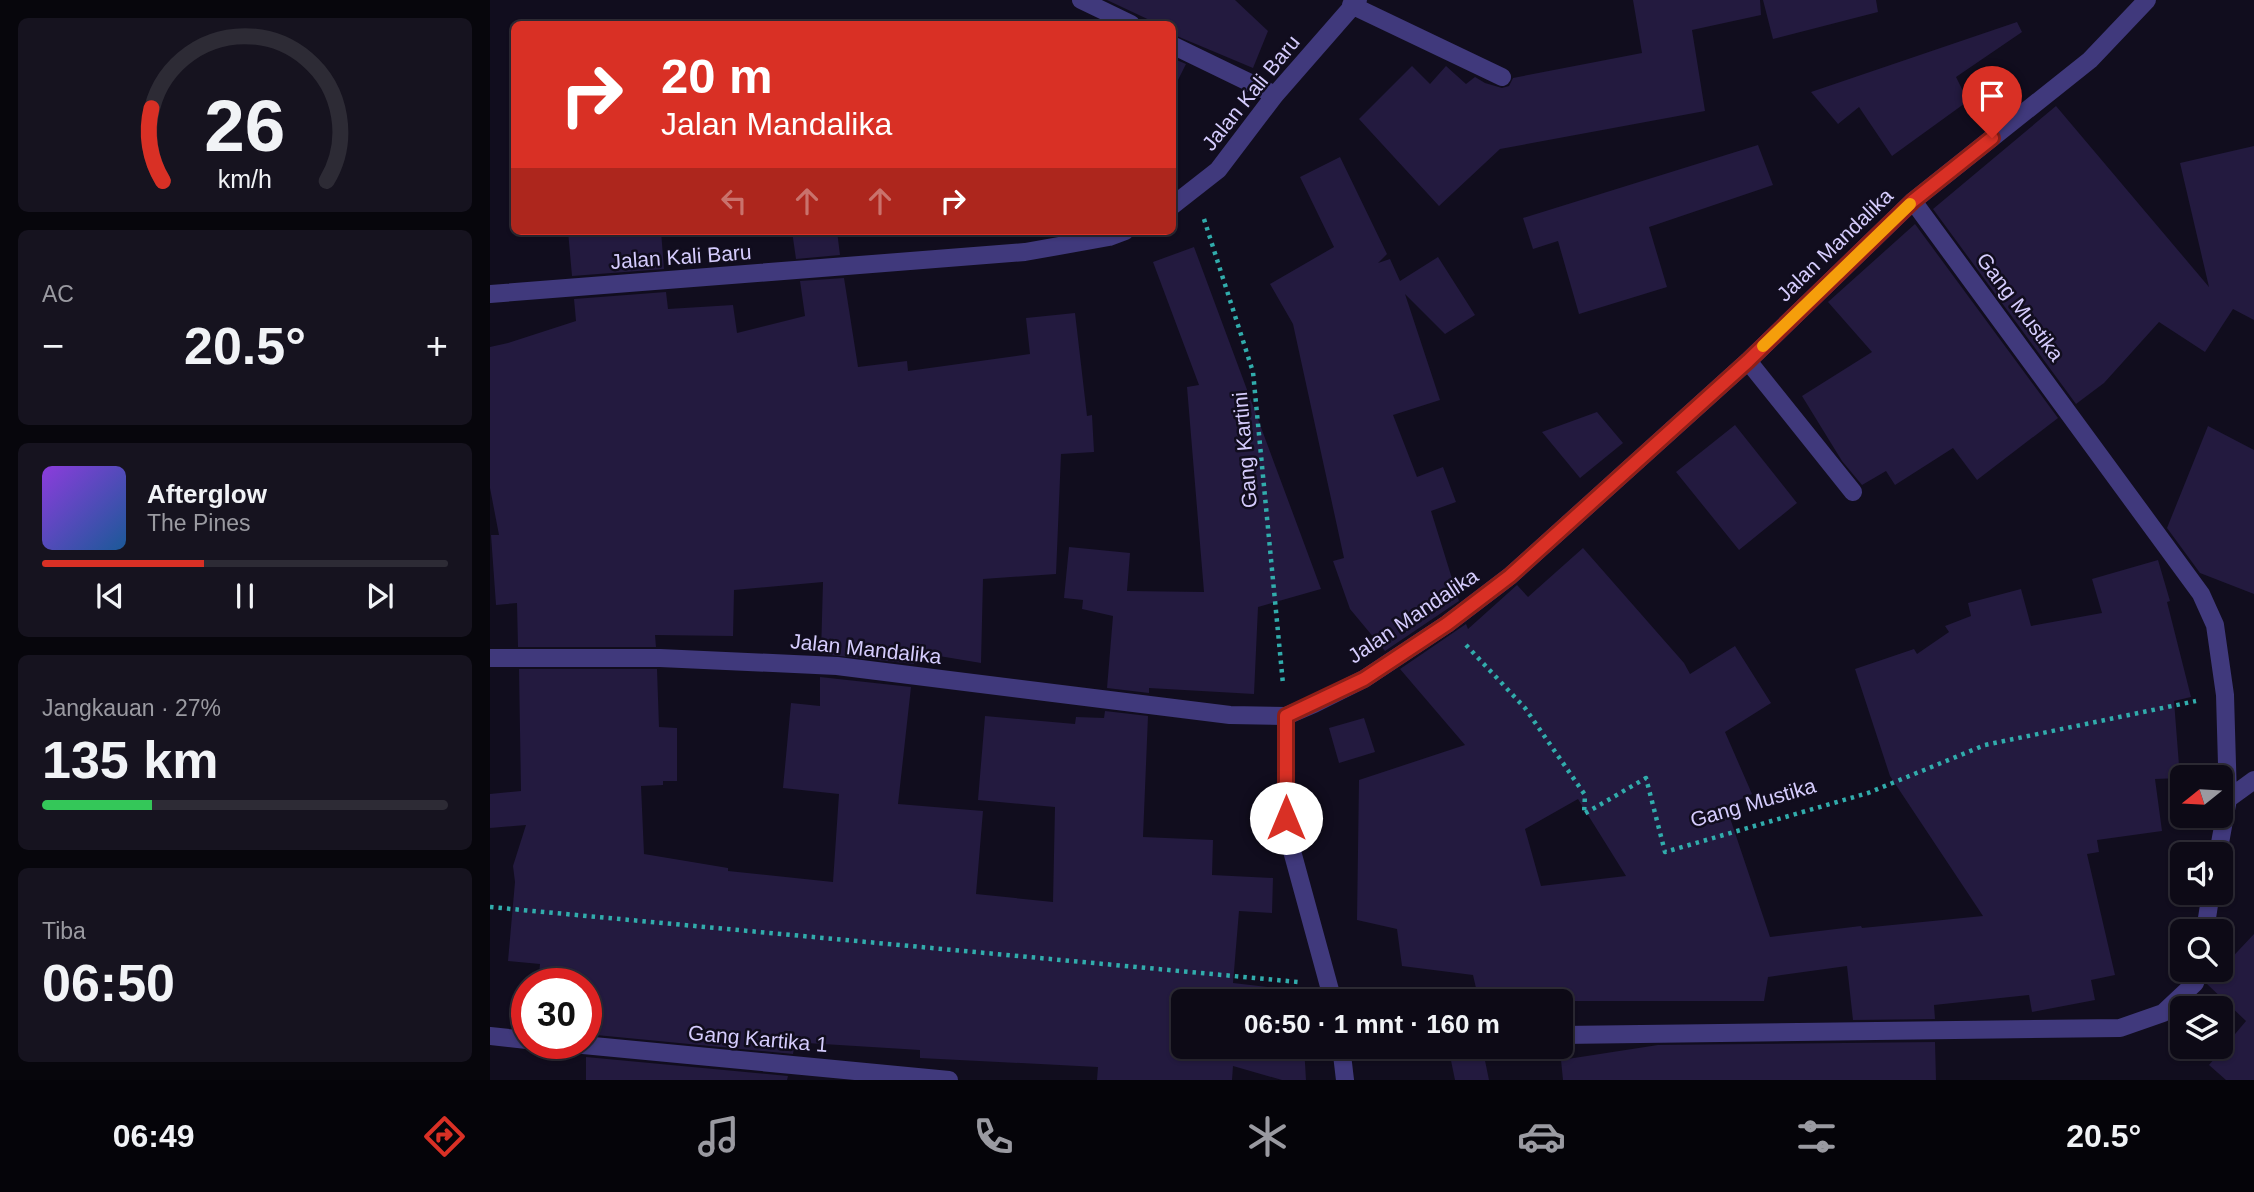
<!DOCTYPE html>
<html lang="id">
<meta charset="utf-8">
<style>
:root{--surface:#0d0a16;--page:#16131f;--text:#f1f3f6;--muted:#9a9aa1;--line:#2d2b35;--accent:#d93025}
body{margin:0;font-family:Helvetica,sans-serif;background:var(--page);color:var(--text);height:100vh;display:flex;flex-direction:column;font-size:26px;white-space:nowrap}
*{box-sizing:border-box;margin:0}
p{font-size:23px;color:var(--muted)}
.icon{flex:none;width:38px;height:38px;fill:none;stroke:currentColor;stroke-width:2;stroke-linecap:round;stroke-linejoin:round}
.map{position:relative;flex:1;overflow:hidden}
.panel{display:flex;flex-direction:column;gap:18px;padding:18px;background:#07060c;width:490px}
.panel>*{flex:none}
.guide{position:absolute;left:21px;top:21px;width:665px;height:214px;border-radius:10px;box-shadow:0 2px 5px #0004,0 0 0 2px var(--line);background:#d93025;color:#fff;overflow:hidden}
.needle{width:46px;rotate:252deg}
.controls{position:absolute;left:1680px;top:765px;display:grid;gap:14px}
.controls a{display:grid;place-items:center;width:63px;height:63px;border-radius:10px;background:var(--surface);box-shadow:0 2px 5px #0004,0 0 0 2px var(--line);font-size:35px}
.speed{position:absolute;left:21px;top:968px;display:flex;gap:14px;font-size:35px;font-weight:700;text-align:center}
.speed>*{display:grid;place-content:center;width:91px;height:91px;border-radius:50%;background:var(--surface);box-shadow:0 2px 5px #0004,0 0 0 2px var(--line);line-height:1}
.speed .limit{border:10px solid #d22;background:#fff;color:#111}
.pin{position:absolute;display:grid;place-items:center;width:60px;height:60px;color:#fff;margin:-72px -30px;border-radius:50% 50% 50% 0;rotate:-45deg;box-shadow:0 0 7px #0007}
.pin .icon{rotate:45deg}
.me{position:absolute;width:77px;margin:-38px;rotate:0deg;stroke-linejoin:round;filter:drop-shadow(0 0 5px #0008)}
.turn{display:flex;align-items:center;gap:24px;height:147px;padding:0 35px;font-size:32px}
.turn .icon{width:91px;height:91px;stroke-width:2.5}
.turn b{display:block;font-size:49px;line-height:60px}
.lanes{display:flex;align-items:center;height:66px;padding:0 35px;background:#0003;justify-content:center;gap:35px;direction:ltr}
.lanes .off{opacity:.35}
.big{font-size:52px;font-weight:800;line-height:1.1}
.panel .card{flex:1;display:flex;flex-direction:column;justify-content:center;gap:10px;min-width:0;padding:0 24px;border-radius:10px;background:var(--page)}
.panel .dial{align-items:center;gap:0}
.dial svg{height:182px;overflow:visible;fill:none;stroke:var(--line);stroke-width:7;stroke-linecap:round;text-anchor:middle}
.dial text{fill:var(--text);stroke:none}
.song{display:flex;align-items:center;gap:21px}
.cover{width:84px;height:84px;border-radius:10px;background:linear-gradient(135deg,hsl(270 70% 55%),hsl(210 70% 35%))}
.played{height:7px;border-radius:4px;background:linear-gradient(90deg,var(--accent) 40%,var(--line) 40%)}
.keys{display:flex;justify-content:space-around;direction:ltr}
.heat{display:flex;justify-content:space-between;align-items:center;font-size:38px;direction:ltr}
.charge{height:10px;border-radius:5px;background:linear-gradient(90deg,#34c759 27%,var(--line) 0)}
.trip{position:absolute;left:681px;top:989px;width:402px;height:70px;border-radius:10px;background:var(--surface);box-shadow:0 2px 5px #0004,0 0 0 2px var(--line);font-weight:800;line-height:70px;text-align:center}
.dock{display:flex;height:112px;justify-content:space-around;align-items:center;background:#050409;color:var(--muted)}
.dock .icon{width:49px;height:49px}
.dock .on{color:var(--accent)}
.dock b{font-size:32px;color:var(--text)}
main{display:flex;flex:1;min-height:0}
.map>svg:first-child{display:block}
.building{fill:#231a3f;fill-rule:evenodd}
.lines{fill:none;stroke-linecap:round;stroke-linejoin:round}
.path{stroke:#31acac;stroke-width:4.5;stroke-dasharray:3.5 5;stroke-linecap:butt}
.minor{stroke:#40397c;stroke-width:18}
.route-casing{stroke:#8d1f18;stroke-width:18}
.route{stroke:#d93025;stroke-width:12}
.slow{stroke:#f59e0b;stroke-width:12}
.labels{text-anchor:middle;stroke-width:5;stroke-linejoin:round;paint-order:stroke}
.street-label{font-size:21px;fill:#d5ccfd;stroke:#110d1e}
</style>
<main>
<section class="panel">
<div class="card dial"><svg viewBox="0 0 100 80">
<path d="M14 69A42 42 0 1 1 86 69"/>
<path d="M14 69A42 42 0 0 1 9 37" stroke="#d93025"/>
<text x="50" y="56" font-size="32" font-weight="700">26</text>
<text x="50" y="72" font-size="11">km/h</text>
</svg></div>
<div class="card"><p>AC</p>
<div class="heat"><a>−</a><b class="big">20.5°</b><a>+</a></div>
</div>
<div class="card">
<div class="song"><i class="cover"></i><div><b>Afterglow</b><p>The Pines</p></div></div>
<div class="played"></div>
<div class="keys"><svg class="icon" aria-label="previous" viewBox="0 0 24 24"><path d="M18 5L8 12l10 7zM5 5v14"/></svg><svg class="icon" aria-label="pause" viewBox="0 0 24 24"><path d="M8 5v14M16 5v14"/></svg><svg class="icon" aria-label="next" viewBox="0 0 24 24"><path d="M6 5l10 7-10 7zM19 5v14"/></svg></div>
</div>
<div class="card"><p>Jangkauan · 27%</p><b class="big">135 km</b><div class="charge"></div></div>
<div class="card"><p>Tiba</p><b class="big">06:50</b></div>
</section>
<div class="map">
<svg width="1764" height="1080" viewBox="0 0 1764 1080">
<rect width="100%" height="100%" fill="#110d1e"/>
<path class="building" d="M 617,0 L 745,0 L 778,31 L 763,68 L 682,34 L 682,24 L 668,24 Z
M 1143,0 L 1270,0 L 1271,15 L 1202,30 L 1215,111 L 1010,149 L 949,206 L 869,119 L 922,66 L 940,84 L 956,66 L 976,84 L 985,77 L 995,83 L 1012,88 L 1019,86 L 1023,78 L 1152,53 Z
M 1273,0 L 1386,0 L 1388,12 L 1283,39 Z
M 1527,22 L 1532,32 L 1466,77 L 1478,101 L 1402,156 L 1369,107 L 1348,124 L 1321,92 Z
M 682,58 L 696,64 L 682,92 Z
M 1566,106 L 1719,287 L 1690,163 L 1764,146 L 1764,320 L 1743,309 L 1715,352 L 1669,322 L 1614,383 L 1586,404 L 1443,209 Z
M 1268,145 L 1283,185 L 1159,227 L 1177,287 L 1089,314 L 1068,241 L 1043,249 L 1033,218 Z
M 850,157 L 897,254 L 888,263 L 900,259 L 910,281 L 948,257 L 985,315 L 955,334 L 915,294 L 950,400 L 903,415 L 927,477 L 953,467 L 966,502 L 941,511 L 969,601 L 895,651 L 860,609 L 843,561 L 854,558 L 803,324 L 780,284 L 844,247 L 810,177 Z
M 1425,224 L 1568,418 L 1487,480 L 1463,448 L 1405,485 L 1396,471 L 1372,485 L 1352,461 L 1312,396 L 1382,352 L 1338,302 Z
M 78,231 L 171,231 L 174,269 L 82,276 Z
M 302,231 L 347,231 L 350,255 L 306,259 Z
M 704,247 L 831,589 L 768,607 L 764,694 L 659,688 L 659,693 L 617,688 L 623,616 L 592,609 L 593,600 L 574,598 L 579,547 L 640,553 L 637,591 L 714,592 L 697,387 L 709,385 L 663,262 Z
M 354,278 L 368,367 L 417,361 L 418,371 L 540,354 L 536,318 L 585,313 L 597,416 L 602,415 L 604,452 L 571,454 L 566,574 L 493,579 L 491,663 L 425,652 L 424,664 L 331,654 L 333,582 L 244,590 L 243,636 L 165,635 L 166,647 L 28,647 L 27,603 L 6,605 L 1,535 L 9,535 L 0,488 L 0,347 L 18,343 L 86,321 L 84,299 L 176,292 L 178,309 L 243,305 L 247,333 L 315,316 L 310,281 Z
M 1107,412 L 1133,443 L 1090,478 L 1052,432 Z
M 1245,425 L 1307,503 L 1249,550 L 1186,472 Z
M 1718,426 L 1764,450 L 1764,594 L 1710,573 L 1677,528 Z
M 1093,548 L 1194,663 L 1200,674 L 1245,646 L 1281,703 L 1235,732 L 1262,794 L 1236,806 L 1280,937 L 1371,926 L 1372,928 L 1493,916 L 1400,776 L 1365,669 L 1424,649 L 1427,654 L 1459,632 L 1455,626 L 1481,616 L 1478,603 L 1531,589 L 1541,626 L 1612,613 L 1602,579 L 1668,560 L 1680,601 L 1677,602 L 1701,697 L 1684,701 L 1690,778 L 1665,779 L 1672,831 L 1607,840 L 1609,852 L 1597,854 L 1625,975 L 1601,980 L 1605,1000 L 1542,1012 L 1539,995 L 1444,1005 L 1445,1019 L 1363,1020 L 1357,966 L 1278,977 L 1274,1001 L 989,1001 L 983,975 L 912,966 L 907,929 L 867,920 L 869,780 L 975,745 L 910,669 L 976,624 L 978,629 L 1027,585 L 1038,597 ZM 1088,799 L 1136,876 L 1051,886 L 1035,829 Z
M 29,669 L 167,669 L 169,727 L 187,728 L 187,781 L 173,781 L 173,785 L 151,786 L 154,854 L 238,868 L 238,871 L 343,882 L 349,794 L 293,788 L 301,703 L 330,706 L 330,677 L 421,687 L 408,804 L 493,811 L 486,894 L 563,902 L 565,807 L 488,800 L 495,716 L 585,724 L 586,717 L 614,718 L 615,711 L 658,716 L 653,837 L 723,840 L 722,875 L 783,878 L 782,913 L 749,911 L 743,983 L 812,991 L 812,1001 L 693,1001 L 693,1046 L 814,1046 L 816,1080 L 792,1080 L 743,1066 L 742,1080 L 607,1080 L 608,1067 L 430,1058 L 430,1050 L 317,1043 L 317,1049 L 304,1048 L 303,1054 L 96,1034 L 96,984 L 48,984 L 50,964 L 18,961 L 25,882 L 23,866 L 36,825 L 0,828 L 0,794 L 31,791 Z
M 874,718 L 885,752 L 849,763 L 839,728 Z
M 1764,934 L 1764,1080 L 1736,1080 L 1719,1065 L 1756,1021 L 1717,984 Z
M 1445,1042 L 1446,1080 L 1073,1080 L 1071,1060 L 1168,1045 Z
M 958,1046 L 992,1046 L 999,1080 L 965,1080 Z
M 96,1057 L 298,1076 L 297,1080 L 96,1080 Z"/>
<g class="lines">
<path class="path" d="M 714,219 L 763,372 L 793,684
M 976,645 L 1035,708 L 1095,795 L 1094,814 L 1156,778 L 1175,852 L 1378,793 L 1495,745 L 1706,701
M 0,907 L 808,982"/>
<path class="minor" d="M 591,0 L 641,24
M 861,5 L 1012,77
M 682,45 L 785,95
M 1423,201 L 1711,594 L 1725,625 L 1735,695 L 1738,799 L 1728,854
M 682,206 L 728,170 L 785,95 L 868,0
M 0,294 L 535,252 L 619,237 L 635,231
M 1258,361 L 1363,492
M 0,658 L 170,658 L 347,666 L 740,715 L 796,716 L 824,704 L 874,679 L 957,624 L 1020,576 L 1258,361 L 1423,201 L 1600,60 L 1657,0
M 796,716 L 796,818 L 802,851 L 843,1001
M 1738,799 L 1764,780
M 1715,931 L 1721,892
M 1071,1035 L 1630,1028 L 1673,1013 L 1705,983 L 1708,970
M 0,1036 L 37,1040
M 72,1043 L 459,1080
M 851,1046 L 855,1080"/>
</g>
<g class="lines">
<defs>
<path id="route" d="M 796,818 L 796,716 L 874,679 L 957,624 L 1020,576 L 1258,361 L 1423,201 L 1502,138"/>
</defs>
<use href="#route" class="route-casing"/>
<use href="#route" class="route"/>
<path class="slow" d="M 1273,346 L 1420,204"/>
</g>
<g class="labels">
<g class="street-label">
<text transform="translate(761 93) rotate(-51)" y="7">Jalan Kali Baru</text>
<text transform="translate(1345 245) rotate(-44)" y="7">Jalan Mandalika</text>
<text transform="translate(191 257) rotate(-4)" y="7">Jalan Kali Baru</text>
<text transform="translate(1530 307) rotate(53)" y="7">Gang Mustika</text>
<text transform="translate(755 450) rotate(-95)" y="7">Gang Kartini</text>
<text transform="translate(923 616) rotate(-34)" y="7">Jalan Mandalika</text>
<text transform="translate(376 649) rotate(6)" y="7">Jalan Mandalika</text>
<text transform="translate(1263 803) rotate(-16)" y="7">Gang Mustika</text>
<text transform="translate(268 1039) rotate(5)" y="7">Gang Kartika 1</text>
</g>
</g>
</svg>
<div class="controls">
<a><svg class="needle" viewBox="-14 -14 28 28"><path d="M0-13l5 13h-10z" fill="#e53935"/><path d="M0 13l5-13h-10z" fill="#9a9aa1"/></svg></a>
<a><svg class="icon" aria-label="sound" viewBox="0 0 24 24"><path d="M4 9h4l5-4v14l-5-4H4zM17 9q2 3 0 6"/></svg></a>
<a><svg class="icon" aria-label="search" viewBox="0 0 24 24"><circle cx="10" cy="10" r="6"/><path d="M15 15l6 6"/></svg></a>
<a><svg class="icon" aria-label="layers" viewBox="0 0 24 24"><path d="M12 4l9 5-9 5-9-5zM3 14l9 5 9-5"/></svg></a>
</div>
<div class="speed"><div class="limit">30</div></div>
<div class="pin" style="left:1502px;top:138px;background:#d93025"><svg class="icon" aria-label="arrive" viewBox="0 0 24 24"><path d="M6 21V4h12l-3 4 3 4H6"/></svg></div>
<svg class="me" style="left:796px;top:818px" viewBox="-20 -20 40 40"><circle r="19" fill="#fff"/><path d="M0-13L10 11 0 6-10 11z" fill="#d93025"/></svg>
<div class="trip">06:50 · 1 mnt · 160 m</div>
<div class="guide">
<div class="turn"><svg class="icon" aria-label="right" viewBox="0 0 24 24"><path d="M7 20v-9h11M14 6l5 5-5 5"/></svg><div><b>20 m</b>Jalan Mandalika</div></div>
<div class="lanes"><svg class="icon off" aria-label="left" viewBox="0 0 24 24"><path d="M17 20v-9H6M10 6l-5 5 5 5"/></svg><svg class="icon off" aria-label="ahead" viewBox="0 0 24 24"><path d="M12 20V5M6 11l6-6 6 6"/></svg><svg class="icon off" aria-label="ahead" viewBox="0 0 24 24"><path d="M12 20V5M6 11l6-6 6 6"/></svg><svg class="icon" aria-label="right" viewBox="0 0 24 24"><path d="M7 20v-9h11M14 6l5 5-5 5"/></svg></div>
</div>
</div>
</main>
<nav class="dock">
<b>06:49</b>
<svg class="icon on" aria-label="directions" viewBox="0 0 24 24"><path d="M12 3l9 9-9 9-9-9zM9 14v-3h6M13 9l2 2-2 2"/></svg>
<svg class="icon" aria-label="music" viewBox="0 0 24 24"><path d="M9 18V5l10-2v13"/><circle cx="6" cy="18" r="3"/><circle cx="16" cy="16" r="3"/></svg>
<svg class="icon" aria-label="phone" viewBox="0 0 24 24"><path d="M5 4h4l2 5-3 2q2 4 5 5l2-3 5 2v4C11 20 4 13 5 4z"/></svg>
<svg class="icon" aria-label="climate" viewBox="0 0 24 24"><path d="M12 3v18M4 7l16 10M4 17L20 7"/></svg>
<svg class="icon" aria-label="car" viewBox="0 0 24 24"><path d="M5 17H2v-5l4-1 3-4h7l3 4 3 1v5h-3M9 17h6M6 11h13"/><circle cx="7" cy="17" r="2"/><circle cx="17" cy="17" r="2"/></svg>
<svg class="icon" aria-label="filters" viewBox="0 0 24 24"><path d="M4 7h16M4 17h16"/><circle cx="9" cy="7" r="2"/><circle cx="15" cy="17" r="2"/></svg>
<b>20.5°</b>
</nav>
